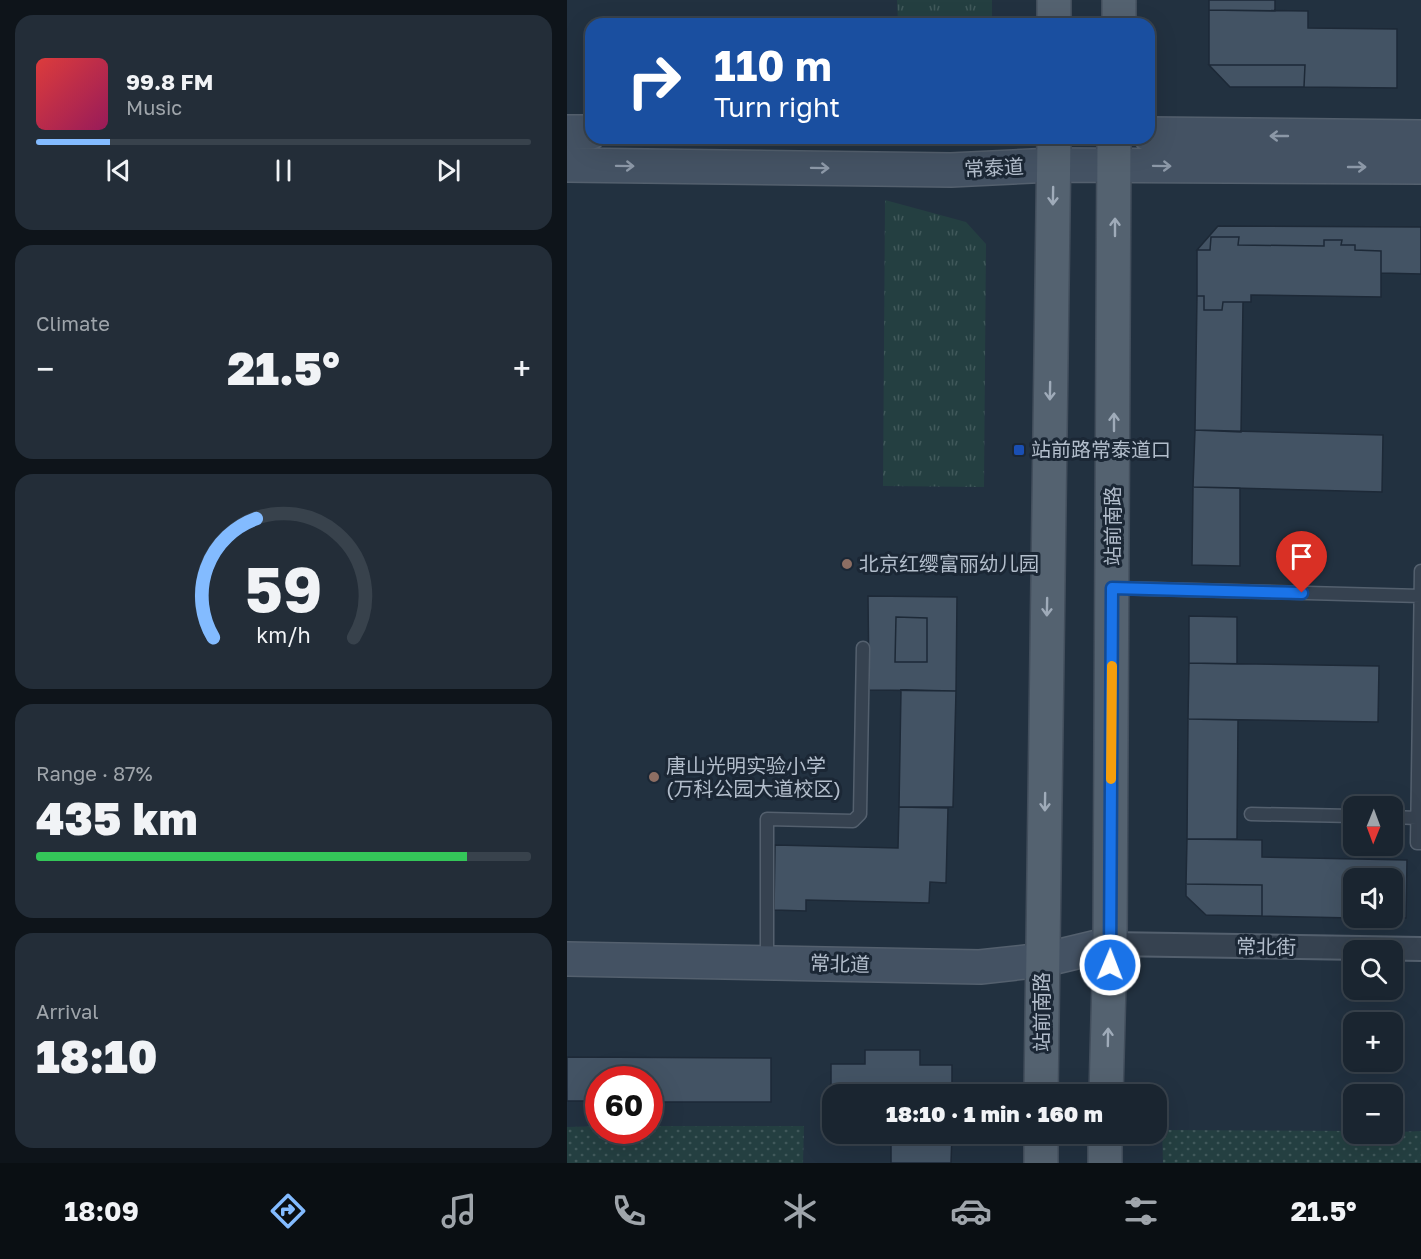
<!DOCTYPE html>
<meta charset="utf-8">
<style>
:root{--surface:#1a2530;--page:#232d38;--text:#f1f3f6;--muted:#9fa5ab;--line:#38424c;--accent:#83bbff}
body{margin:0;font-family:"Golos Text","Noto Sans SC",sans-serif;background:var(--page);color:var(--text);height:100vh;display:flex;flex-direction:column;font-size:22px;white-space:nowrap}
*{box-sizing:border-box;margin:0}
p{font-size:20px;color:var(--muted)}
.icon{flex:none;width:33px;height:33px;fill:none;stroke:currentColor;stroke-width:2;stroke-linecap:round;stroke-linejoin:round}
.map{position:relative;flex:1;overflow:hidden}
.panel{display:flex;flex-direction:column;gap:15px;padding:15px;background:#0e141a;width:567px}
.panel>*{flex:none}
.guide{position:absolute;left:18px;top:18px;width:570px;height:126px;border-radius:18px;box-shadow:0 6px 24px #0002,0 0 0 2px var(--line);background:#1a4fa0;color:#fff;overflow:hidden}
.needle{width:39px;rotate:181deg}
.controls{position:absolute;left:776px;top:796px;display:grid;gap:12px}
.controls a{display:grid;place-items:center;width:60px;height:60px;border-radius:12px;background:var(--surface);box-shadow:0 6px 24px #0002,0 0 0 2px var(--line);font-size:30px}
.speed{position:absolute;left:18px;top:1066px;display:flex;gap:12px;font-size:30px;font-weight:700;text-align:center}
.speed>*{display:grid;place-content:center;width:78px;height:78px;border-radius:50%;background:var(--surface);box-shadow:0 6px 24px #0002,0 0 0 2px var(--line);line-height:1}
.speed .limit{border:9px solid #d22;background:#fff;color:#111}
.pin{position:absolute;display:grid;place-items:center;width:51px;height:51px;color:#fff;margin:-62px -26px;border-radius:50% 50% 50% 0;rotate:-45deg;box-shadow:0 0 6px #0007}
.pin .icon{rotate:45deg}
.me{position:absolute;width:66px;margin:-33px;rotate:1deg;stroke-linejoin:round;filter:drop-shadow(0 0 4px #0008)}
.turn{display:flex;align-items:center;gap:21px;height:126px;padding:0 30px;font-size:27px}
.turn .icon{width:78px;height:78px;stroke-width:2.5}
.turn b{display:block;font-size:42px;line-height:51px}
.big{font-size:45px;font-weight:800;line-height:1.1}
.panel .widget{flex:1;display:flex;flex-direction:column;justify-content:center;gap:9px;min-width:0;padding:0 21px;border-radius:18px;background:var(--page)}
.panel .dial{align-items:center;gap:0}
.dial svg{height:156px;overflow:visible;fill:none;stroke:var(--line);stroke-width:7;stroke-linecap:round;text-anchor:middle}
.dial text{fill:var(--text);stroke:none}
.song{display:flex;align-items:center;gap:18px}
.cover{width:72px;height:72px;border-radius:9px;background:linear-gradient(135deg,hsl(0 70% 55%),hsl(330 70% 35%))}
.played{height:6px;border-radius:3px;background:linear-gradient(90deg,var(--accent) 15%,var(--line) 15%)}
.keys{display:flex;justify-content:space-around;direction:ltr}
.heat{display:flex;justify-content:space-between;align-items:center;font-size:33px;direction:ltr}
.charge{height:9px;border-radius:4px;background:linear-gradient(90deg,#34c759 87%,var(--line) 0)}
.trip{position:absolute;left:255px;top:1084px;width:345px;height:60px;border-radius:18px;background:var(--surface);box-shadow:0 6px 24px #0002,0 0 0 2px var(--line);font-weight:800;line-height:60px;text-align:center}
.dock{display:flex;height:96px;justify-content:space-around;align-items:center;background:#0a0f13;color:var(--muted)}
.dock .icon{width:42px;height:42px}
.dock .selected{color:var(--accent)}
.dock b{font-size:27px;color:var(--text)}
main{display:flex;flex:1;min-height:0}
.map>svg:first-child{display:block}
.park{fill:url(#park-tufts)}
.garden{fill:url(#garden-dots)}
.building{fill:#435364;stroke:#1d2937;stroke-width:1.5;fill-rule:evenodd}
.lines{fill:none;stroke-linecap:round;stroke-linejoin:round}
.lane-casing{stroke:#54606e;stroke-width:15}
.street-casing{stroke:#54606e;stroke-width:26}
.secondary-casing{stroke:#54606e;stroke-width:36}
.primary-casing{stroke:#424e5c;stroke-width:36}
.lane{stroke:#364250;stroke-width:12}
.street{stroke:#364250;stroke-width:22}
.secondary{stroke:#445263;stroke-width:33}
.primary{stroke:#546270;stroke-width:33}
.oneway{stroke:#8c98a7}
.oneway2{stroke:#9fabb9}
.route-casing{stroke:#114b97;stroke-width:15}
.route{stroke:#1a73e8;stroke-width:10}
.slow{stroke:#f59e0b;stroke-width:10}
.transit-dot{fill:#1a4fb4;stroke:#1b2735;stroke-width:2}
.education-dot{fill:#8d6e63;stroke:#1b2735;stroke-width:2}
.labels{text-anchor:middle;stroke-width:6;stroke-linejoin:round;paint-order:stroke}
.street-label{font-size:20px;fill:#b2bdcb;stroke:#1b2735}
.poi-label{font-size:20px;fill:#b2bdcb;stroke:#1b2735;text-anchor:start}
</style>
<main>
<section class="panel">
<div class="widget">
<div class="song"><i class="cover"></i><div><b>99.8 FM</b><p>Music</p></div></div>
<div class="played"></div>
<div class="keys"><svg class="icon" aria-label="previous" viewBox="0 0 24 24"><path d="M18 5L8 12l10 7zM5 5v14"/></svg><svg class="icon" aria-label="pause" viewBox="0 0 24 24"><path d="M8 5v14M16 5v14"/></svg><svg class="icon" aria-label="next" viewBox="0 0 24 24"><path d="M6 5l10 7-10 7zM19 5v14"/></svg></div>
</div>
<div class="widget"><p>Climate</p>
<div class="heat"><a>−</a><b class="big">21.5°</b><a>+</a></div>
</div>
<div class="widget dial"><svg viewBox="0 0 100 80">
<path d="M14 69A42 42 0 1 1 86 69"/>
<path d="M14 69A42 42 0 0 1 36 8" stroke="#83bbff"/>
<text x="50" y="56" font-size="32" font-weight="700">59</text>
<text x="50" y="72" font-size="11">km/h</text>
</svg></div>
<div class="widget"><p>Range · 87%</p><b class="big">435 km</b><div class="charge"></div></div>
<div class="widget"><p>Arrival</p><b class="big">18:10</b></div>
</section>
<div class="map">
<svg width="854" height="1163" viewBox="0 0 854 1163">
<defs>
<pattern id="park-tufts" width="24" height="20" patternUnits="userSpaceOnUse" patternTransform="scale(1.5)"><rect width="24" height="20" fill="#243f41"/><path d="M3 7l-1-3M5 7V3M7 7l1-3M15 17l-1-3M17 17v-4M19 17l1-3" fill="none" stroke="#41595b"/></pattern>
<pattern id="garden-dots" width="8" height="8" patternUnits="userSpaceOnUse" patternTransform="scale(1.5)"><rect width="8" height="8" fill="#243f41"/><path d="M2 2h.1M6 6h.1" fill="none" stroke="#41595b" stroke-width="1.8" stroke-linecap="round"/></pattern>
</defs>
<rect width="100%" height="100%" fill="#223140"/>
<path class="park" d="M 330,0 L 425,0 L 425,24 L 331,24 Z
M 318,200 L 399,222 L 419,244 L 417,487 L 316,486 Z"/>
<path class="garden" d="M 31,1126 L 32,1131 L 82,1131 L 83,1126 L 237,1126 L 236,1163 L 0,1163 L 0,1127 Z
M 595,1130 L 786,1131 L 786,1134 L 854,1131 L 854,1163 L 596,1163 Z"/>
<path class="building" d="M 642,0 L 708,0 L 708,11 L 642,10 Z
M 642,10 L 741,11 L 741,28 L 830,29 L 830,88 L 737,87 L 738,65 L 642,65 Z
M 642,65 L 738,65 L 737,87 L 663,87 Z
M 651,226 L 854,227 L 854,274 L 814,273 L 814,251 L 788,250 L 788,245 L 774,245 L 775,240 L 757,240 L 757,246 L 671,245 L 672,237 L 644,237 L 643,250 L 630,250 Z
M 644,237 L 672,237 L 671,245 L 757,246 L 757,240 L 775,240 L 774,245 L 788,245 L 788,250 L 814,251 L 814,297 L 684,295 L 684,302 L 656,302 L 655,310 L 637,310 L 637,296 L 630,296 L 630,250 L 643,250 Z
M 630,296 L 637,296 L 637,310 L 655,310 L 656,302 L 676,302 L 674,432 L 628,430 Z
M 628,430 L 816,435 L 815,492 L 626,487 Z
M 626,487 L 673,488 L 673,566 L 625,565 Z
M 301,596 L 390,597 L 389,691 L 302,690 ZM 329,617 L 360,618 L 360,662 L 328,662 Z
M 622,616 L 670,617 L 670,664 L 622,663 Z
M 329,617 L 360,618 L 360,662 L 328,662 Z
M 622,663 L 812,666 L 811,722 L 621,719 Z
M 334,690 L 389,691 L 386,807 L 332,807 Z
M 621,719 L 671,720 L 670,839 L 620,839 Z
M 332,807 L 381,808 L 379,883 L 363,882 L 362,903 L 239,900 L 239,911 L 207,910 L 208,845 L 331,848 Z
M 620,839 L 695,840 L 695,857 L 840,860 L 839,918 L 817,918 L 825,918 L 825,879 L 786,879 L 786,918 L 695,916 L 695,885 L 619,884 Z
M 619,884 L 695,885 L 695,916 L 639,915 L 619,896 Z
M 298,1050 L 353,1050 L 353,1065 L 385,1065 L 385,1095 L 266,1095 L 264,1106 L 264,1064 L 298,1064 Z
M 0,1057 L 204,1058 L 204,1102 L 82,1102 L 82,1080 L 32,1080 L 32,1101 L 0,1101 Z
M 324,1134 L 385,1134 L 384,1163 L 324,1163 Z"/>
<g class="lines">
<defs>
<path id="lane" d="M 854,571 L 850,843 L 854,843
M 547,588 L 854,596
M 684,814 L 786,816
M 825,817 L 850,818
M 200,961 L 200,819 L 286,821 L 293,814 L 296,648"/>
<path id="street" d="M 543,944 L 854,949"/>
<path id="secondary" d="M 0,132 L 24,132
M 582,134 L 854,137
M 0,165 L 384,170 L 486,165 L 854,167
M 0,959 L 413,967 L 476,960 L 543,944"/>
<path id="primary" d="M 487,24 L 487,0
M 552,24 L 552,0
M 474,1095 L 487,138
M 539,1095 L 543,944 L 547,138
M 474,1163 L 474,1134
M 538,1163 L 538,1134"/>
</defs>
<use href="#lane" class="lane-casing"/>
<use href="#street" class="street-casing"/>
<use href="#secondary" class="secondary-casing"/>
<use href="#primary" class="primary-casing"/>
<use href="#lane" class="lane"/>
<use href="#street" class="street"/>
<use href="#secondary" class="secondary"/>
<use href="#primary" class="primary"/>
</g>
<defs><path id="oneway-shaft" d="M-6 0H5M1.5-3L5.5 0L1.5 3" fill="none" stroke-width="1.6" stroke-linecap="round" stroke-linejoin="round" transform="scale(1.5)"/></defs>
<g class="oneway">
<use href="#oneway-shaft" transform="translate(712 136) rotate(-180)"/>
<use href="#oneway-shaft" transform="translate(58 166) rotate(1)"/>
<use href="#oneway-shaft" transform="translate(595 166) rotate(1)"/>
<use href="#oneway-shaft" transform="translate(790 167)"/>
<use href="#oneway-shaft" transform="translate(253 168) rotate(1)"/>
</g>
<g class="oneway2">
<use href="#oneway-shaft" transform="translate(486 196) rotate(91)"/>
<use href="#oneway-shaft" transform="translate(548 227) rotate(-90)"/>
<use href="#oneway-shaft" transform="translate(483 391) rotate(91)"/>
<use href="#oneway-shaft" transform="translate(547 422) rotate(-90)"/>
<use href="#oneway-shaft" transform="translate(480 607) rotate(91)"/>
<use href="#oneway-shaft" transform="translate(478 802) rotate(91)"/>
<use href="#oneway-shaft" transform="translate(541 1037) rotate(-89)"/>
</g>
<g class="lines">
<defs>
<path id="route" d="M 543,965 L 545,588 L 735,593"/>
</defs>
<use href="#route" class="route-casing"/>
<use href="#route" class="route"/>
<path class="slow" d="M 544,779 L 545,666"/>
</g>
<rect class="transit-dot" x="446" y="444" width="12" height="12" rx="3"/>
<g class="education-dot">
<circle cx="280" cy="564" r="6"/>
<circle cx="87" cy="777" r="6"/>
</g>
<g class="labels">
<g class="street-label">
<text transform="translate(427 168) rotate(-3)" y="7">常泰道</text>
<text transform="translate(546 526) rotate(-90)" y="7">站前南路</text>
<text transform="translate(699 947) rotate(1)" y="7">常北街</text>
<text transform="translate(273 964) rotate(2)" y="7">常北道</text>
<text transform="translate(475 1012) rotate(-90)" y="7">站前南路</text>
</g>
<g class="poi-label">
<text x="464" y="457">站前路常泰道口</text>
<text x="292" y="571">北京红缨富丽幼儿园</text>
<text x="99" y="773">唐山光明实验小学<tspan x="99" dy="23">(万科公园大道校区)</tspan></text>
</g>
</g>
</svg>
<div class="controls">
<a><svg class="needle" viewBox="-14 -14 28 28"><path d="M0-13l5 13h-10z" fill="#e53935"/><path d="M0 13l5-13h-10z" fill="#9fa5ab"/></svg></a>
<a><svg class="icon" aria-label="sound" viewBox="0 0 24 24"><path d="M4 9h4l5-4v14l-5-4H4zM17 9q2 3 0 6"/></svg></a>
<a><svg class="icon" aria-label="search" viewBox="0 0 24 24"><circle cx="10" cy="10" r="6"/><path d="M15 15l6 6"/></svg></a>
<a>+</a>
<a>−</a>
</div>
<div class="speed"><div class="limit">60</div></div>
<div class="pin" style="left:735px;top:593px;background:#d93025"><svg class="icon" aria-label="arrive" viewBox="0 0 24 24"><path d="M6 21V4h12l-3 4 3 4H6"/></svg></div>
<svg class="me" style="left:543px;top:965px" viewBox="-20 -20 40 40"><circle r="17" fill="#1a73e8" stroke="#fff" stroke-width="3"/><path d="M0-11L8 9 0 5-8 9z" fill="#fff"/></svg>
<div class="trip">18:10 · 1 min · 160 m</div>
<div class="guide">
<div class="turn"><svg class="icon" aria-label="right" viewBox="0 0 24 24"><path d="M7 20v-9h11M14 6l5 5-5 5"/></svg><div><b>110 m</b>Turn right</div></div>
</div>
</div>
</main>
<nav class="dock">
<b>18:09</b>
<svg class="icon selected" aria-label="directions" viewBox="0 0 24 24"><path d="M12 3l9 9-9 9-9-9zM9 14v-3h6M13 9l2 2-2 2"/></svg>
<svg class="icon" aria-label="music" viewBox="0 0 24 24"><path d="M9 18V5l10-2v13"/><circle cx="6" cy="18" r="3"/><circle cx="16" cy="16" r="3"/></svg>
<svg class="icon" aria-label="phone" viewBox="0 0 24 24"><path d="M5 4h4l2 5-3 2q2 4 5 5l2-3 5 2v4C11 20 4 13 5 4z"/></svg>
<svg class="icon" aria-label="climate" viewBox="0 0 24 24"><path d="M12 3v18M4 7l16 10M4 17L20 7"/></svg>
<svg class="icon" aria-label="car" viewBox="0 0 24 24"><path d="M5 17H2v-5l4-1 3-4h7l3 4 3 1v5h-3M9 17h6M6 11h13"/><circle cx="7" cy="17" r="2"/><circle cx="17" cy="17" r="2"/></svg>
<svg class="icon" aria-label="filters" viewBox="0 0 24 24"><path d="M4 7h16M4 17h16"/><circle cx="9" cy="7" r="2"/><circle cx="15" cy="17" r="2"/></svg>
<b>21.5°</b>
</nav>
